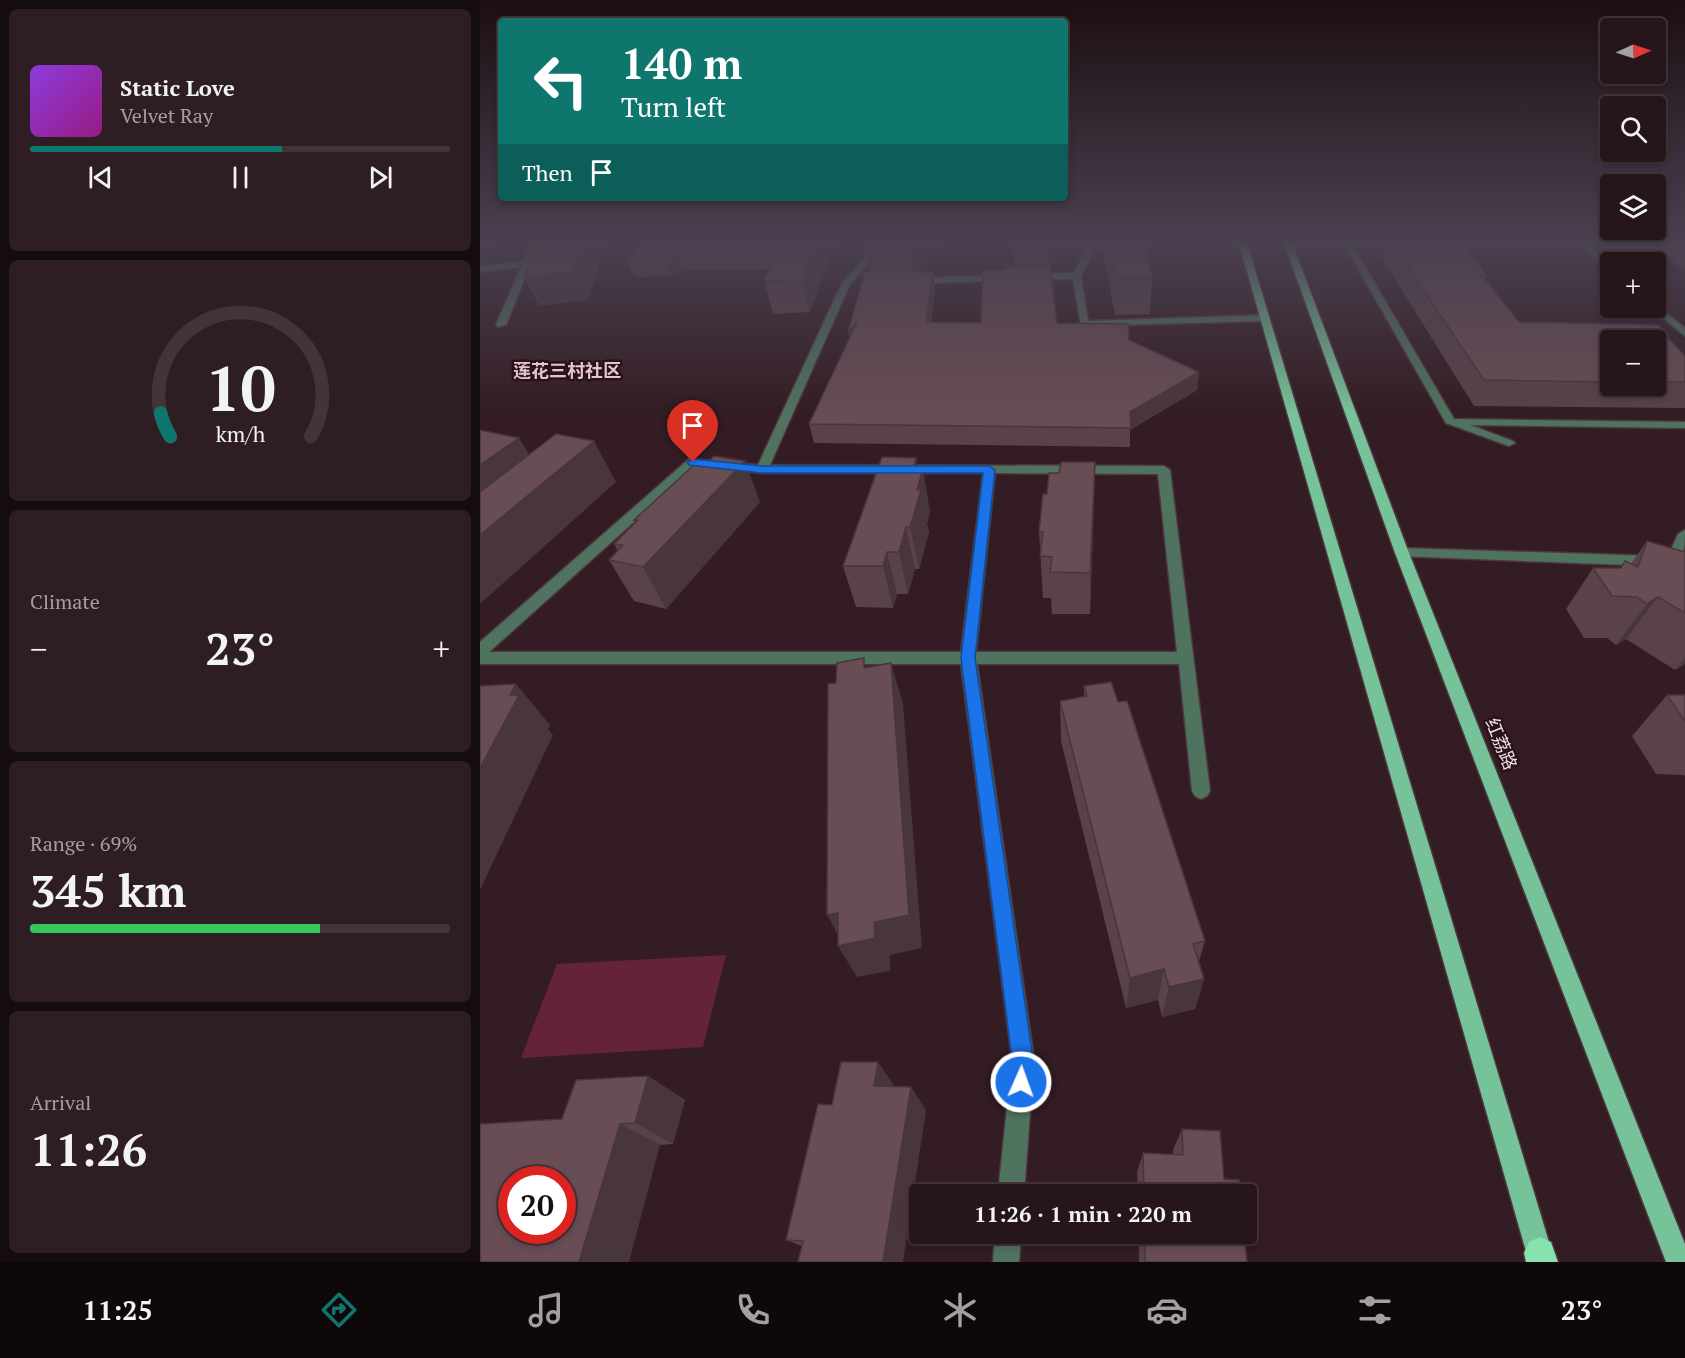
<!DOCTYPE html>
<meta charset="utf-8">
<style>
:root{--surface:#26151a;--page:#2e1e23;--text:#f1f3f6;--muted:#a49fa2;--line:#423439;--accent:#0f766e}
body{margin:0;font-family:"PT Serif","Noto Sans SC",serif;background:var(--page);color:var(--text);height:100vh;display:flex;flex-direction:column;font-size:22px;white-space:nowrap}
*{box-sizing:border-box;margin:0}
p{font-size:20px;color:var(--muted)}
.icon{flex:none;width:33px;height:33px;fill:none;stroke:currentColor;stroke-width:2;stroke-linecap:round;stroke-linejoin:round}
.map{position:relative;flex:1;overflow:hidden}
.side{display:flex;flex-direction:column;gap:9px;padding:9px;background:#150c0e;width:480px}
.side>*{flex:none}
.banner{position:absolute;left:18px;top:18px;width:570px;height:183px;border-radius:6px;box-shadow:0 3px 9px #0003,0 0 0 2px var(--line);background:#0f766e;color:#fff;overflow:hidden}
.needle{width:39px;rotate:87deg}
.tools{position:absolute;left:1120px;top:18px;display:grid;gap:12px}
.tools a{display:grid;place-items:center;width:66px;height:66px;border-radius:6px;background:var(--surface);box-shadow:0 3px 9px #0003,0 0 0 2px var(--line);font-size:30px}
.speed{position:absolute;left:18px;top:1166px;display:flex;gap:12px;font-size:30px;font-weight:700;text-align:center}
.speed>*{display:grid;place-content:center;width:78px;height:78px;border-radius:50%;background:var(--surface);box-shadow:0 3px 9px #0003,0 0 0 2px var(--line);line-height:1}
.speed .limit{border:9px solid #d22;background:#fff;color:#111}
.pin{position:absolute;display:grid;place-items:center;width:51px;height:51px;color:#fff;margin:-62px -26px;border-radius:50% 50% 50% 0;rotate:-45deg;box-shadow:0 0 6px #0007}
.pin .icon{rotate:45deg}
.me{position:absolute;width:66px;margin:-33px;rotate:2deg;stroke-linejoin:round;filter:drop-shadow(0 0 4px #0008)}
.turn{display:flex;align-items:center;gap:21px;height:126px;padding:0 24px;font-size:27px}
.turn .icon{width:78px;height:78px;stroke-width:2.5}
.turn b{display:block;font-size:42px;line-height:51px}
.then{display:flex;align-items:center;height:57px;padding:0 24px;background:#0003;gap:12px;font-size:22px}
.big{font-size:45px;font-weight:700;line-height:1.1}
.side .tile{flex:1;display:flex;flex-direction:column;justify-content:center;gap:9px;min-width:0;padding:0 21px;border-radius:9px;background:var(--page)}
.side .dial{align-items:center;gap:0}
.dial svg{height:156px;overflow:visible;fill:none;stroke:var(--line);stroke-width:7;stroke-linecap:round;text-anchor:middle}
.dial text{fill:var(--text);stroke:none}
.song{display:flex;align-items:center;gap:18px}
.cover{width:72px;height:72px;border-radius:9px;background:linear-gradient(135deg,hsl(270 70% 55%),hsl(310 70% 35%))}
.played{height:6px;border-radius:3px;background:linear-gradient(90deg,var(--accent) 60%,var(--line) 60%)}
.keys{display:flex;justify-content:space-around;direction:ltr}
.heat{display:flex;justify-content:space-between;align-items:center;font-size:33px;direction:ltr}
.charge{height:9px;border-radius:4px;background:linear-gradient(90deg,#34c759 69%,var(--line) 0)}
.trip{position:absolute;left:429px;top:1184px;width:348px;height:60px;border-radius:6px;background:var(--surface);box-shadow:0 3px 9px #0003,0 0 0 2px var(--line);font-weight:700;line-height:60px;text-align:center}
.dock{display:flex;height:96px;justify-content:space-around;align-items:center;background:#0f080a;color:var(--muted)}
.dock .icon{width:42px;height:42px}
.dock .on{color:var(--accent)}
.dock b{font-size:27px;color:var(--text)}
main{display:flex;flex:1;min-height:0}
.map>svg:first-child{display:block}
.green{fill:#64233a}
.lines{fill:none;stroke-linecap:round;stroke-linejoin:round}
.minor-casing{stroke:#4d373e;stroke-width:3}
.major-casing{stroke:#4d373e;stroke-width:3}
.highway-casing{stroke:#4d373e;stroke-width:3}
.minor{fill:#50735f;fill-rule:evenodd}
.major{fill:#77c399;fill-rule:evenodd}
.highway{fill:#86e3b0;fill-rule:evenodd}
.wall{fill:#594248;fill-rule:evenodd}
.shaded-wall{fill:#49363b}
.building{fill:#684d54;stroke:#49363b;stroke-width:1.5;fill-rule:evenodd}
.route{fill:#1a73e8;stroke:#114b97;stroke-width:1.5}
.labels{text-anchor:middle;stroke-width:5;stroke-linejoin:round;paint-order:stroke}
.far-quarter-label{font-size:18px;font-weight:bold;fill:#e5c4cd;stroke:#291219}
.street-label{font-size:18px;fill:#efdee2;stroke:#291219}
</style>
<main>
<section class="side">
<div class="tile">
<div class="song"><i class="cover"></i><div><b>Static Love</b><p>Velvet Ray</p></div></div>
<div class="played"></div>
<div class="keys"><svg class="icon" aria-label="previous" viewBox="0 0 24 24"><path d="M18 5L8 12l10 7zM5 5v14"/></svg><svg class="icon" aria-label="pause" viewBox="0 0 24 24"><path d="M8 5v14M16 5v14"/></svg><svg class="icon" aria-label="next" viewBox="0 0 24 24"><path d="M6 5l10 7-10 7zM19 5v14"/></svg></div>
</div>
<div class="tile dial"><svg viewBox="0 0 100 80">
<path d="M14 69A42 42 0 1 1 86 69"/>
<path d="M14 69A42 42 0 0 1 9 57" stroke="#0f766e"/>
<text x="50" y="56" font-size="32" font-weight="700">10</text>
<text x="50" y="72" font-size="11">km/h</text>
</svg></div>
<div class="tile"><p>Climate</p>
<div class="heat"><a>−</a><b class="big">23°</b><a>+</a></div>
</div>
<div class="tile"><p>Range · 69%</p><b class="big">345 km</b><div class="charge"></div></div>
<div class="tile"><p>Arrival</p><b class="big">11:26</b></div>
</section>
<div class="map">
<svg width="1205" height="1262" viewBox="0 0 1205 1262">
<rect width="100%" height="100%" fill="#331c23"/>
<path class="green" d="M 246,955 L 223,1047 L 41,1058 L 77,964 Z"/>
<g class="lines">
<defs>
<path id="minor" d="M 52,240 L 60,240 L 26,325 L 18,327 L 16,325 L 41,267 L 0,272 L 0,266 L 43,262 Z
M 402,240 L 410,240 L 370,284 L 290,465 L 684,466 L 690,470 L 730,791 L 727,796 L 721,799 L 715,796 L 712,791 L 699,664 L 497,664 L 554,1059 L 544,1194 L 518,1194 L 532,1059 L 481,664 L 0,664 L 0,642 L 209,459 L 278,465 L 362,283 ZM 216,466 L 282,473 L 503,473 L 481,652 L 9,652 ZM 515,473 L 678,474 L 697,652 L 496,652 Z
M 611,240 L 619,240 L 601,276 L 608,321 L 784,315 L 789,318 L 784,321 L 601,326 L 593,279 L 552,280 L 548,277 L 552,274 L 594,273 Z
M 807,240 L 919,240 L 920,242 L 916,244 L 872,244 L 974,419 L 1205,422 L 1205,428 L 990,425 L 1033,441 L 1035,443 L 1029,446 L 966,423 L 864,244 L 808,244 L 804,242 Z
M 1111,240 L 1107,243 L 1131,264 L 1131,271 L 1100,245 L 983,245 L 1006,277 L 1002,280 L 999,279 L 975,245 L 955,245 L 951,243 L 955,241 Z
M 522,275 L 526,278 L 525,280 L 435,284 L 431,281 L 435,278 Z
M 1176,305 L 1205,328 L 1205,336 L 1173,310 L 1171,308 L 1176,308 Z
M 1205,530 C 1205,543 1205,552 1198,564 L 1188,564 L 1186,561 L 1198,534 Z
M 922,548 L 1174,556 L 1181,561 L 1174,566 L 917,556 L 915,553 Z
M 515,1233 L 541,1233 L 539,1262 L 513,1262 Z"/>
<path id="major" d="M 758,240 L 766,240 L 1075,1262 L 1049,1262 Z
M 803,240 L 811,240 L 929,553 L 1205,1244 L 1205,1262 L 1186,1262 L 915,553 Z"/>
<path id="highway" d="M 1060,1237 L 1071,1242 L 1078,1262 L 1046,1262 L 1044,1253 L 1049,1242 Z"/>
</defs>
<use href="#minor" class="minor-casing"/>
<use href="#major" class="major-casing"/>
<use href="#highway" class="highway-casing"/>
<use href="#minor" class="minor"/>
<use href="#major" class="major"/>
<use href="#highway" class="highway"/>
</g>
<path class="wall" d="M 164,240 L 356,240 L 330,312 L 293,314 L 284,281 L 290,269 L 204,271 L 191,276 L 154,277 L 148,261 Z
M 461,240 L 460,244 L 437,272 L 453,272 L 455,288 L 451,322 L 501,323 L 525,270 L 535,267 L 533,240 L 609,240 L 603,250 L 583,248 L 570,270 L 577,323 L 649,340 L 719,372 L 717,390 L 650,430 L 650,447 L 334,443 L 329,424 L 370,338 L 389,271 L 384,242 Z
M 616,240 L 672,240 L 666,254 L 672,277 L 670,314 L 635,315 L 623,252 L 616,252 Z
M 897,240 L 974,240 L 1039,322 L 1189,339 L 1205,356 L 1205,408 L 994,406 L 895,247 ZM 1131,340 L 1176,340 L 1176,386 L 1131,386 Z
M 1114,240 L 1205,240 L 1205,270 L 1176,251 L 1128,252 Z
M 438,469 L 450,511 L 447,524 L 449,532 L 439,569 L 435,569 L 428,594 L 417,594 L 413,608 L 376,607 L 363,566 Z
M 280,502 L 186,609 L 154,601 L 129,560 L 138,551 L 134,544 L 156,522 L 154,520 Z
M 614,503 L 610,614 L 572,614 L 571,598 L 563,598 L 559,531 Z
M 1167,541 L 1205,552 L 1205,664 L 1195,670 L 1146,639 L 1136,645 L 1127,638 L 1104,638 L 1086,609 L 1113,568 L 1141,568 L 1151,564 Z
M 604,686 L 638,702 L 725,941 L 719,961 L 724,979 L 715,1009 L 682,1017 L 678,1000 L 646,1008 L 581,741 L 580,701 L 604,697 Z
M 1187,695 L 1205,695 L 1205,776 L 1203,775 L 1176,774 L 1152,736 Z
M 168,1076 L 205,1100 L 193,1144 L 180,1145 L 82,1119 Z
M 414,1086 L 446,1110 L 322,1246 L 306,1240 L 352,1105 Z
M 702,1129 L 744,1179 L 761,1194 L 658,1194 L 657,1172 L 663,1153 L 693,1155 L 693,1150 Z
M 659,1233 L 764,1233 L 767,1262 L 659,1262 Z"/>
<path class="shaded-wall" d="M 0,240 L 20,240 L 7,263 L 0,264 Z
M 106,240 L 127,240 L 108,300 L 59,306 L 44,277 Z
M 302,240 L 313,240 L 300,269 L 296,253 Z
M 338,240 L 356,240 L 330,312 L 322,280 Z
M 429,240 L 461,240 L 460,244 L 434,276 L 428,241 Z
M 568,240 L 583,240 L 583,248 L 569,272 Z
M 603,240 L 609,240 L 603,250 Z
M 661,240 L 672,240 L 659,271 Z
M 198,256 L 204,271 L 191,276 L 185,260 Z
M 453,272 L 455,288 L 449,339 L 446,322 Z
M 377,322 L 372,349 L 368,332 Z
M 719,372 L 717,390 L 650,430 L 650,412 Z
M 39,438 L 53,461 L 0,500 L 0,465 Z
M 114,441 L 136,482 L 0,604 L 0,535 Z
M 436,458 L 440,479 L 443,469 L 450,511 L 447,524 L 449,532 L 439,569 L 430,527 L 433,469 Z
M 265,461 L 280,502 L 186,609 L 163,567 Z
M 615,462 L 614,503 L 610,614 L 610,573 Z
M 426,527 L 435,569 L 428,594 L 419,552 Z
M 407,552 L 417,594 L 413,608 L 403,566 Z
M 1178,597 L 1146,639 L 1136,645 L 1167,604 Z
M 1205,658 L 1205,664 L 1195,670 Z
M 411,663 L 423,704 L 442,948 L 410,955 L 410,971 L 377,977 L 358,946 L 364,945 L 347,915 L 358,913 Z
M 36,684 L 70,725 L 68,729 L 73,735 L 0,890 L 0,768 L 30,695 Z
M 684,969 L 678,1000 L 646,1008 L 650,978 Z
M 724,979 L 715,1009 L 682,1017 L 689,987 Z
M 398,1062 L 415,1087 L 394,1086 Z
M 168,1076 L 205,1100 L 193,1144 L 155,1123 Z
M 431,1087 L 446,1110 L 423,1262 L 403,1262 Z
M 140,1124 L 180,1145 L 149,1262 L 99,1262 Z"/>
<path class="building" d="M 61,240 L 106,240 L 94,272 L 44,277 Z
M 164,240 L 302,240 L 296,253 L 198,256 L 185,260 L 148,261 Z
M 307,240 L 338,240 L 322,280 L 284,281 L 302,245 Z
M 384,240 L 429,240 L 428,241 L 384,242 Z
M 628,240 L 662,240 L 672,277 L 636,278 Z
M 910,240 L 974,240 L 1039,322 L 1178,325 L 1188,334 L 1189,339 L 1205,356 L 1205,382 L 1176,382 L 1176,340 L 1131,340 L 1131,382 L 1004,380 Z
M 570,266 L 577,323 L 648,324 L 649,340 L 719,372 L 650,412 L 651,428 L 329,424 L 377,322 L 368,332 L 385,271 L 453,272 L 446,322 L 501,323 L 503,271 L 525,270 L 527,267 Z
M 0,430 L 39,438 L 0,465 Z
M 76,434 L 114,441 L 0,535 L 0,492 Z
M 234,456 L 265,461 L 163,567 L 129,560 L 143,545 L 134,544 L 158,520 L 154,520 L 214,465 L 223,467 Z
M 402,457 L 436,458 L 433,469 L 443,469 L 437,490 L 441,490 L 430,527 L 426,527 L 419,552 L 407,552 L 403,566 L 363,566 Z
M 581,462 L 615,462 L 610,573 L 570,572 L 572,557 L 560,556 L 563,532 L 559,531 L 563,494 L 567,494 L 569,473 L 579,473 Z
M 1167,541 L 1205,552 L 1205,613 L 1178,597 L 1167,604 L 1157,597 L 1132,596 L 1113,568 L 1141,568 L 1145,561 L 1158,567 Z
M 384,658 L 384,668 L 411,663 L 429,915 L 394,922 L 395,938 L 358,946 L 358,913 L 347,915 L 348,684 L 356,683 L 357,663 Z
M 631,682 L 638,702 L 647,701 L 725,941 L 713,944 L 724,979 L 689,987 L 684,969 L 650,978 L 580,701 L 607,696 L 604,686 Z
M 36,684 L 30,695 L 39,695 L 0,768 L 0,686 Z
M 1187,695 L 1205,695 L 1205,721 Z
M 361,1062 L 398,1062 L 394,1086 L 431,1087 L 403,1262 L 318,1262 L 323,1241 L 306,1240 L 338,1104 L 352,1105 Z
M 168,1076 L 155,1123 L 140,1124 L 99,1262 L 0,1262 L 0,1124 L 82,1119 L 96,1080 ZM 32,1179 L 82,1179 L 82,1230 L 32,1230 Z
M 702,1129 L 740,1131 L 744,1179 L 759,1180 L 761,1194 L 664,1194 L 663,1153 L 703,1155 Z
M 665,1233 L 764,1233 L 767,1262 L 665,1262 Z"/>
<linearGradient id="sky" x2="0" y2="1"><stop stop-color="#1c0f13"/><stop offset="0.58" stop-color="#4a4050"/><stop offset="1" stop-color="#4a4050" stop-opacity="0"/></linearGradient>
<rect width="1205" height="416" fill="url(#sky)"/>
<path class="route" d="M 213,459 L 282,466 L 509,466 L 515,470 L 495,658 L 553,1059 L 551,1082 L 548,1089 L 541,1092 L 533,1089 L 530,1082 L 532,1059 L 481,658 L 503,473 L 282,473 L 209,465 L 207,462 Z"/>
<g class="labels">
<g class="far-quarter-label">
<text x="87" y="377">莲花三村社区</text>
</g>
<g class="street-label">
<text transform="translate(1021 744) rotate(68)" y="6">红荔路</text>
</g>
</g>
</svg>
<div class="tools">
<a><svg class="needle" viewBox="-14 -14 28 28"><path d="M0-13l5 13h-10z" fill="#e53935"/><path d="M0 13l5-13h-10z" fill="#a49fa2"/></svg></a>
<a><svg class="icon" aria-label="search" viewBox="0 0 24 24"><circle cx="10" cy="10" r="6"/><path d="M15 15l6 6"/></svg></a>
<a><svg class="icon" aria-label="layers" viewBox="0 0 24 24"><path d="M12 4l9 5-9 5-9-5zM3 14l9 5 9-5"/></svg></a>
<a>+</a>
<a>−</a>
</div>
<div class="speed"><div class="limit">20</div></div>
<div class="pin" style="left:213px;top:462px;background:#d93025"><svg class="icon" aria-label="arrive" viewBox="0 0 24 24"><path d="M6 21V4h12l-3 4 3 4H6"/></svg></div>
<svg class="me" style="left:541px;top:1082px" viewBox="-20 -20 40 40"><circle r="17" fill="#1a73e8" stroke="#fff" stroke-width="3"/><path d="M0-11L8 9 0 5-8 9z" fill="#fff"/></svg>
<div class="trip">11:26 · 1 min · 220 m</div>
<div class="banner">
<div class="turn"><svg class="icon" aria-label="left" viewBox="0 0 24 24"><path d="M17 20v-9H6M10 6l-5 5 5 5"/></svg><div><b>140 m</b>Turn left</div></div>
<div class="then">Then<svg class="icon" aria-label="arrive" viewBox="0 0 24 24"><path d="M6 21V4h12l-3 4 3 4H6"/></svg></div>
</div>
</div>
</main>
<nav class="dock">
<b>11:25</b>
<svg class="icon on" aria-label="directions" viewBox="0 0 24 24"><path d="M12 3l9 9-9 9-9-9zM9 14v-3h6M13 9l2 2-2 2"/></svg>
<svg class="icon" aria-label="music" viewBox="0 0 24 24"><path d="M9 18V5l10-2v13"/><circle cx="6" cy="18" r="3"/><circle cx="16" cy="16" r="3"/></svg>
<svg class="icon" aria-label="phone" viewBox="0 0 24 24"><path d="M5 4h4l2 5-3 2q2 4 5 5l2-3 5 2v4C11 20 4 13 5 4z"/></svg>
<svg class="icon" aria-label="climate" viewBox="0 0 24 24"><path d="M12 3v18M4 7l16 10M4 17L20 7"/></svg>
<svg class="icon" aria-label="car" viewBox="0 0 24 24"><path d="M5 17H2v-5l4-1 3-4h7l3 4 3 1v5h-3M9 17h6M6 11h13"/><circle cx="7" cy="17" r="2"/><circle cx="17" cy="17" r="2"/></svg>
<svg class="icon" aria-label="filters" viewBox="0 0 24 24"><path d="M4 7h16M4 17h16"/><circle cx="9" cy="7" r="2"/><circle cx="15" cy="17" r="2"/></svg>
<b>23°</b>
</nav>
